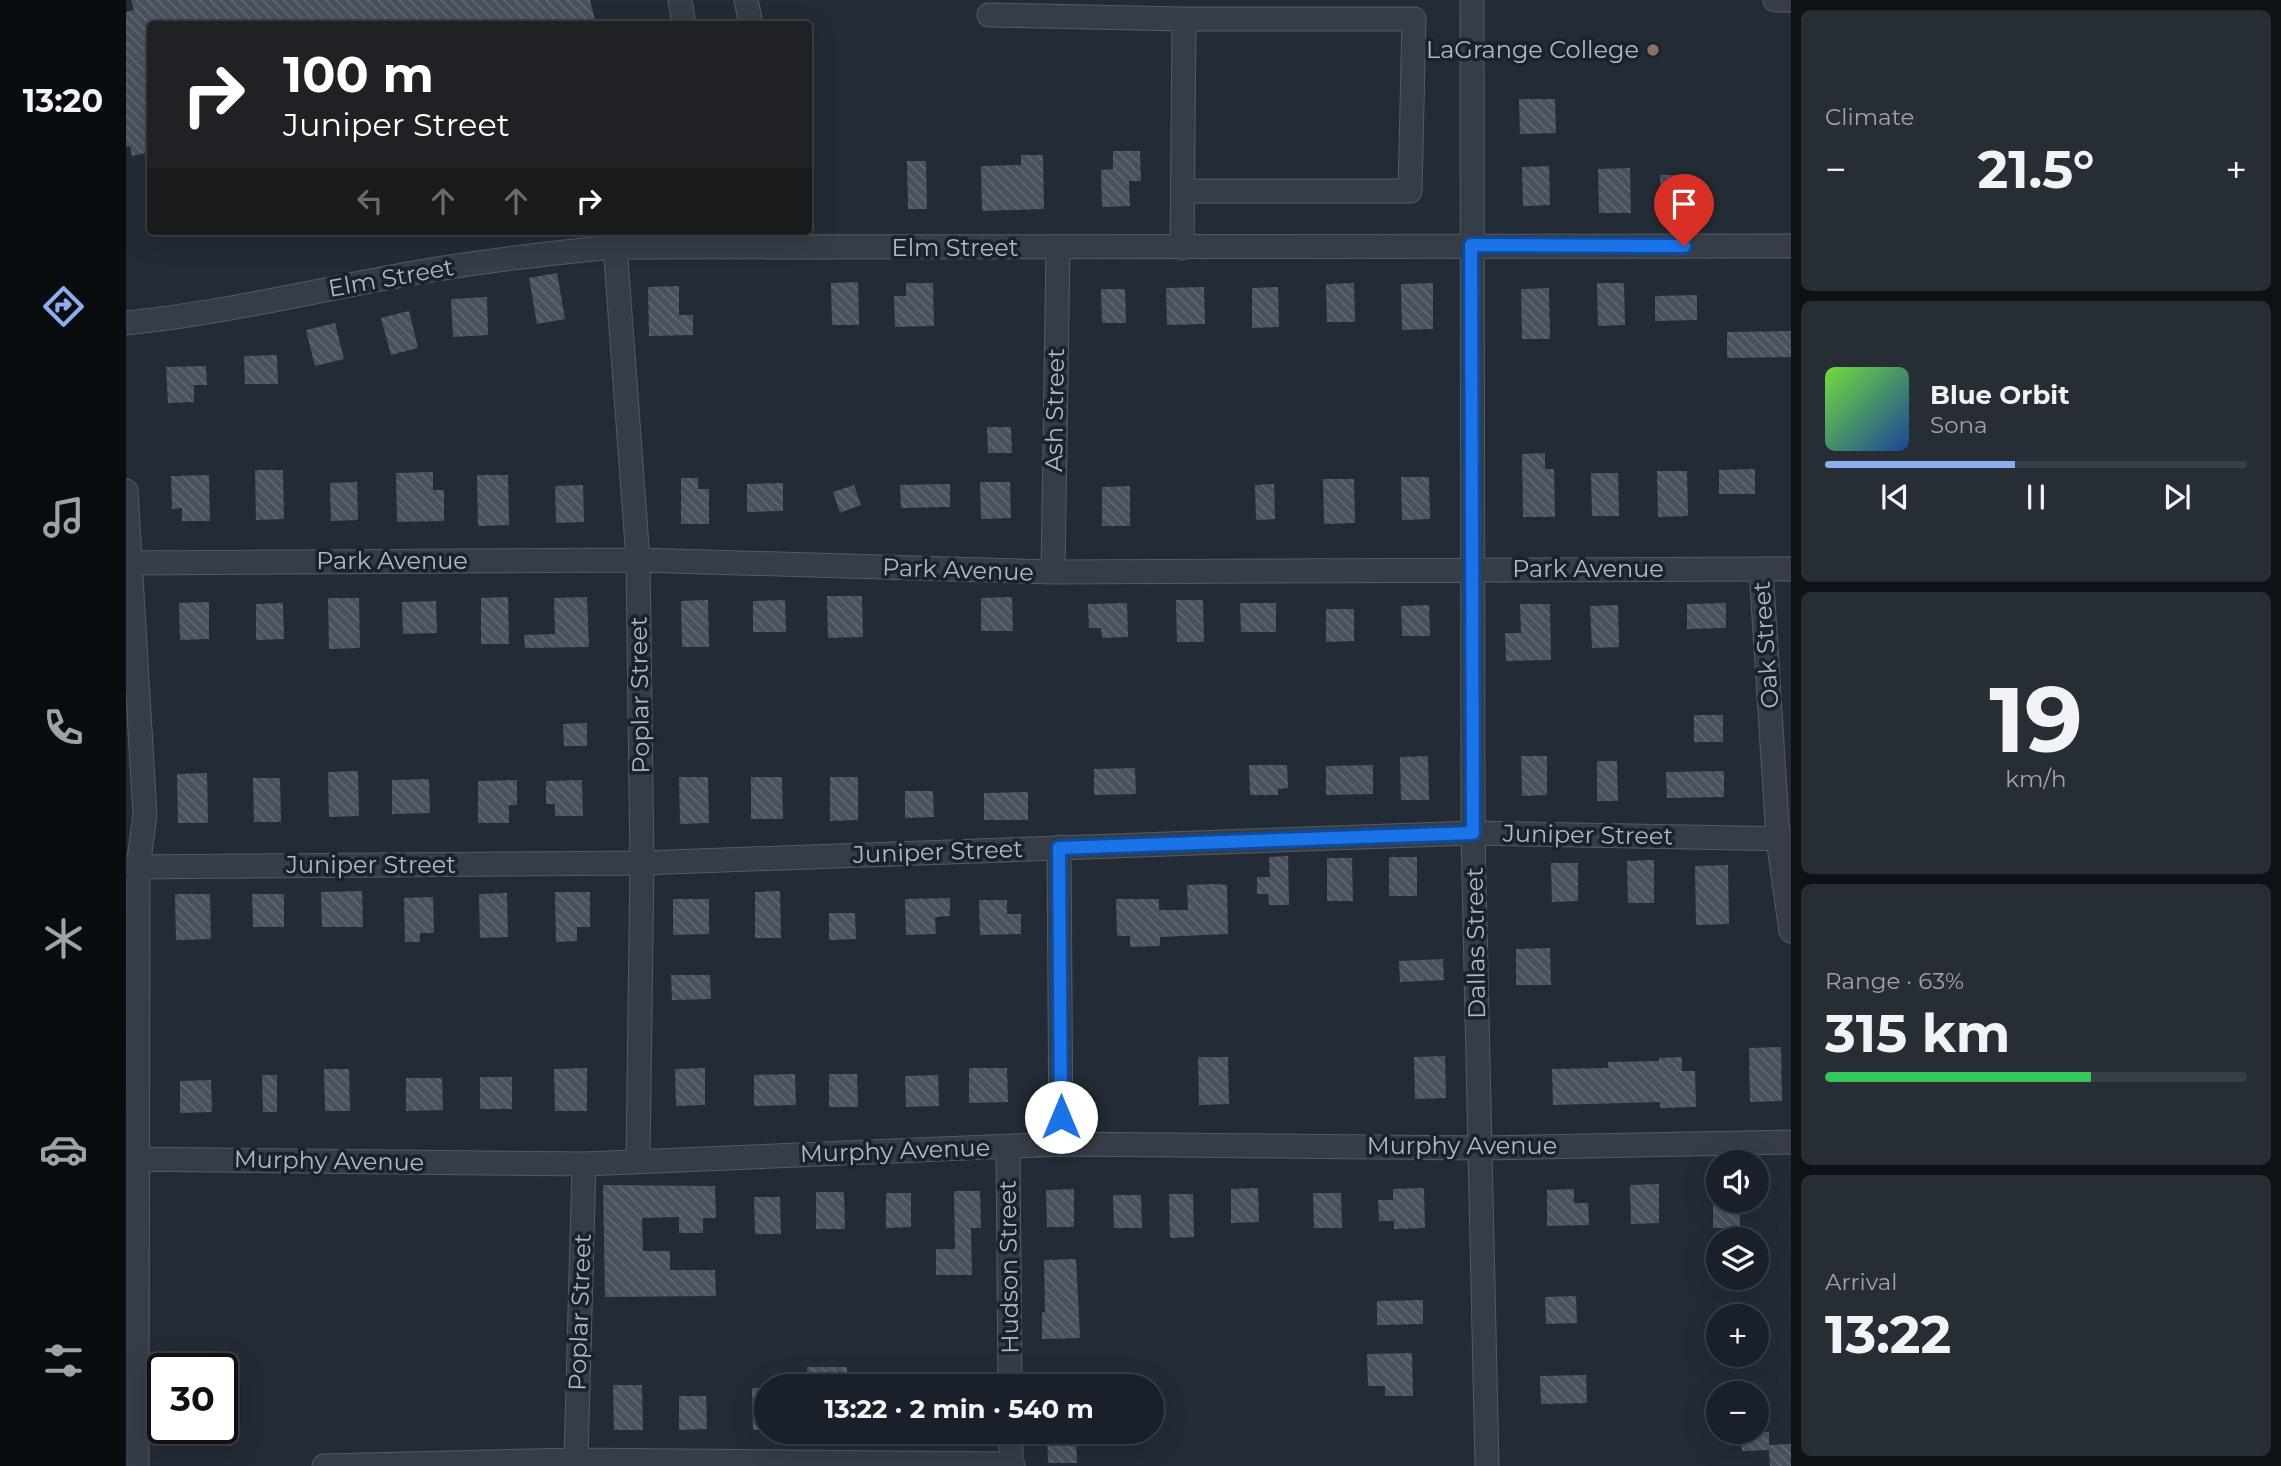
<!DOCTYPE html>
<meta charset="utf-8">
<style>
:root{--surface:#1a2029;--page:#272d35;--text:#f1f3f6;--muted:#9fa3a8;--line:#383e46;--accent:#8caeee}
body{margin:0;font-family:Montserrat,sans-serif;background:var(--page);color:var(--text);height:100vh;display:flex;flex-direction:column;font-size:26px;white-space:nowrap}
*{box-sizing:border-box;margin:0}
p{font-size:23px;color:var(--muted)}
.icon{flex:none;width:38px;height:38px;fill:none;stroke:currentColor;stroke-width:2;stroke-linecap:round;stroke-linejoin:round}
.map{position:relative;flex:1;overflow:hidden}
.sheet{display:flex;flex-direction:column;gap:10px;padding:10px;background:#0e1217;width:490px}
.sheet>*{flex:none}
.hud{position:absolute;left:21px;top:21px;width:665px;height:214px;border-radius:7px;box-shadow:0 7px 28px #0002,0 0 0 2px var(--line);background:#202124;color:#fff;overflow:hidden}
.controls{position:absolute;left:1580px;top:1150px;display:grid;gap:14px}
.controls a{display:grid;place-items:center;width:63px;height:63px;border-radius:50%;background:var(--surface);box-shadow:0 7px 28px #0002,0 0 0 2px var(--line);font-size:35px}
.speed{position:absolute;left:21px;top:1353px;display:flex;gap:14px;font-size:35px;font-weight:700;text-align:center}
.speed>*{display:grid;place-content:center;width:91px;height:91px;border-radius:50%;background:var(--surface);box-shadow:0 7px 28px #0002,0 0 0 2px var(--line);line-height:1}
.speed .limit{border:4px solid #111;border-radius:10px;background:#fff;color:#111}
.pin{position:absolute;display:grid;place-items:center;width:60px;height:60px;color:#fff;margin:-72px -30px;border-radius:50% 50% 50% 0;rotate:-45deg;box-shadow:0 0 7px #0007}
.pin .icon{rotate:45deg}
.me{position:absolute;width:77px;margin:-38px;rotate:0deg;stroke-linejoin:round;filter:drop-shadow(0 0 5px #0008)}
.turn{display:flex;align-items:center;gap:24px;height:147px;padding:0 21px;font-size:32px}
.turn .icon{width:91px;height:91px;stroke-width:2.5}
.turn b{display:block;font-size:49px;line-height:60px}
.lanes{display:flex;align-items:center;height:66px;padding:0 21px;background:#0003;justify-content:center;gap:35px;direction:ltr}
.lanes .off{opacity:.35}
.big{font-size:52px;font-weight:700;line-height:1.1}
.sheet .tile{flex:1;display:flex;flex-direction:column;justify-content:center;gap:10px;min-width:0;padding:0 24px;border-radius:10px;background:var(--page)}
.sheet .dial{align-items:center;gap:0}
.dial b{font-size:91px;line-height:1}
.song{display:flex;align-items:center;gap:21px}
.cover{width:84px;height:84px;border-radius:10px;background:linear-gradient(135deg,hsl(100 70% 55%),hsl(220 70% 35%))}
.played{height:7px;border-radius:4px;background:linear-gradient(90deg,var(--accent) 45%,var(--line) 45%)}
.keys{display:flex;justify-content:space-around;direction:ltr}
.heat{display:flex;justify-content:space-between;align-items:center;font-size:38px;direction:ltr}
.charge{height:10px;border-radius:5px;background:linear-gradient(90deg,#34c759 63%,var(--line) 0)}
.trip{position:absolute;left:628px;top:1374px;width:410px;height:70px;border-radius:35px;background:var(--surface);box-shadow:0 7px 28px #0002,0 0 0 2px var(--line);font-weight:700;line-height:70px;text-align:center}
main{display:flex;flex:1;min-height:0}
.dock{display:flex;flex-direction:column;width:126px;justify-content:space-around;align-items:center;background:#0a0d10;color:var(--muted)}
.dock .icon{width:49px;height:49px}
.dock .on{color:var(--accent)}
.dock b{font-size:32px;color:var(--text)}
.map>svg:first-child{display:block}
.building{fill:url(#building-back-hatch)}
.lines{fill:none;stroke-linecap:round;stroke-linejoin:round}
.minor-casing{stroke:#545a65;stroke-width:25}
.minor{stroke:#363d47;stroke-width:23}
.route-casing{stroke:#114b97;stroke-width:18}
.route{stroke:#1a73e8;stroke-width:12}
.education-dot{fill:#8d6e63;stroke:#1c222c;stroke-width:2.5}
.labels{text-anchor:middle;stroke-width:7;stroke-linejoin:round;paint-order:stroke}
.poi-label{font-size:24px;fill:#b1b7c4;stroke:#1c222c;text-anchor:end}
.street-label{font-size:24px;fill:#b1b7c4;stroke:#1c222c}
</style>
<main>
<nav class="dock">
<b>13:20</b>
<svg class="icon on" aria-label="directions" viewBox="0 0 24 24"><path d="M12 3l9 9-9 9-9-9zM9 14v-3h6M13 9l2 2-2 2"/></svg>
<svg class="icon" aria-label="music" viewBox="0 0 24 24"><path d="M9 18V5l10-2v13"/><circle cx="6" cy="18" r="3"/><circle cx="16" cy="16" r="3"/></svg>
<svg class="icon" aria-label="phone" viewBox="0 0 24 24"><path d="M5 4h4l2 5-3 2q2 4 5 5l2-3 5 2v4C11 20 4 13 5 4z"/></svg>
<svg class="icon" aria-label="climate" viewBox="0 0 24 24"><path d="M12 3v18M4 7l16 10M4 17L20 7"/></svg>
<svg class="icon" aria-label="car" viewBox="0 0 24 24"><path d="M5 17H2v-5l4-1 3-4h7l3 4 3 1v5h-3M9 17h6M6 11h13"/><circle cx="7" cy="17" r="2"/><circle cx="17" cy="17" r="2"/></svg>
<svg class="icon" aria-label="filters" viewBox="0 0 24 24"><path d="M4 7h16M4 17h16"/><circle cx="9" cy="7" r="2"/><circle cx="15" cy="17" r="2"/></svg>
</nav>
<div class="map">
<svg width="1665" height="1466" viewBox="0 0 1665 1466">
<defs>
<pattern id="building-back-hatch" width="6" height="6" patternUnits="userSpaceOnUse" patternTransform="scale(1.75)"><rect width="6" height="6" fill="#49515f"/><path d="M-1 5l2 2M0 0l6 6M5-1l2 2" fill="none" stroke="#616874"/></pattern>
</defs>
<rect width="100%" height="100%" fill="#232b37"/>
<path class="building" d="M 5,0 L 464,0 L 470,24 L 24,24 L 24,152 L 6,156 L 4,146 L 0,147 L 0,12 L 8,10 Z
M 1393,99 L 1429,99 L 1430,133 L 1394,134 Z
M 987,151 L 1014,151 L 1015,181 L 1003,181 L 1004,206 L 976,207 L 975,170 L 987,169 Z
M 895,155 L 917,155 L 918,209 L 856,211 L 855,166 L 895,165 Z
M 781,161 L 800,161 L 801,209 L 782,209 Z
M 1423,166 L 1424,205 L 1397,206 L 1396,167 Z
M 1504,168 L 1505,213 L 1473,213 L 1472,169 Z
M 1534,175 L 1555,175 L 1556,207 L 1535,207 Z
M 431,273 L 439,319 L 411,324 L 403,278 Z
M 732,282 L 733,325 L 706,325 L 705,283 Z
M 780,283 L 807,283 L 808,326 L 769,327 L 768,296 L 780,296 Z
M 1228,283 L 1229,322 L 1201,322 L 1200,284 Z
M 1307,283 L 1307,329 L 1276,330 L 1275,284 Z
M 1471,283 L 1498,283 L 1499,325 L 1472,326 Z
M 553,286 L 553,315 L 567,315 L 567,335 L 523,336 L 522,287 Z
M 1078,287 L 1079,324 L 1041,325 L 1040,288 Z
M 1152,287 L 1153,327 L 1126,328 L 1126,288 Z
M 1423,288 L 1424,339 L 1396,339 L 1395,289 Z
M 975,289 L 999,289 L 1000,323 L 976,323 Z
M 1571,295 L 1571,320 L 1529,321 L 1529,296 Z
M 361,297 L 362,335 L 327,337 L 325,299 Z
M 283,311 L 292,348 L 265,355 L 255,318 Z
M 209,323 L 218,359 L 189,366 L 180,330 Z
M 1665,331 L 1665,357 L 1601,358 L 1601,332 Z
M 151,355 L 152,384 L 119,384 L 118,356 Z
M 80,366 L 81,385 L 68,385 L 68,402 L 42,403 L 40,367 Z
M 861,427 L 885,427 L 886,453 L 862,453 Z
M 1419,453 L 1419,469 L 1428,469 L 1429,517 L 1397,517 L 1396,454 Z
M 1629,469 L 1629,494 L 1593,494 L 1593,470 Z
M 129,470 L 157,470 L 158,519 L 130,520 Z
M 1531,471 L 1561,471 L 1562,516 L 1532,517 Z
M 307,472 L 307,490 L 318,490 L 318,521 L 271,522 L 270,473 Z
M 1465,473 L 1492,473 L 1493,516 L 1466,516 Z
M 83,475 L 84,521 L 56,521 L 56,508 L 46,509 L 45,476 Z
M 351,475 L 382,475 L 383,525 L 352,526 Z
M 1275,477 L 1303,477 L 1304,519 L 1276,520 Z
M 555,478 L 572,478 L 572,489 L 583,489 L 583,524 L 555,524 Z
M 1197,479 L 1228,479 L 1229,523 L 1198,524 Z
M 231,482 L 232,520 L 205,521 L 204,483 Z
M 854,482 L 884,482 L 885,518 L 855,519 Z
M 657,483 L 657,511 L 621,512 L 621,484 Z
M 824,484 L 824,507 L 775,508 L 774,485 Z
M 1148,484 L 1149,519 L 1130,520 L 1129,485 Z
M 457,485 L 458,522 L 430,523 L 429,486 Z
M 728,485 L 735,505 L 714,513 L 707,492 Z
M 1004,486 L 1004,526 L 976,526 L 976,487 Z
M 701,596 L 736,596 L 737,637 L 702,638 Z
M 382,597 L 383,644 L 355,644 L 355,598 Z
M 461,597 L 463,647 L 399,648 L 398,635 L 429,634 L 428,598 Z
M 886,597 L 887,631 L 855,631 L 855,598 Z
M 202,598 L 233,598 L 234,648 L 203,649 Z
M 582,600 L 583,647 L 556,647 L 555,601 Z
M 659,600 L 660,632 L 627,632 L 627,601 Z
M 1050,600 L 1077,600 L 1078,642 L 1051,642 Z
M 310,601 L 311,633 L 277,634 L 276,602 Z
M 83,602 L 83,639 L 54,640 L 53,603 Z
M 157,603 L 158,639 L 130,640 L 130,604 Z
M 1001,603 L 1002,637 L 976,638 L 975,628 L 963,628 L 962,604 Z
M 1114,603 L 1150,603 L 1150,632 L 1115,632 Z
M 1600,603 L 1600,628 L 1561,629 L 1561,604 Z
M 1394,604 L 1424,604 L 1425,660 L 1380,661 L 1379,633 L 1395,633 Z
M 1303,605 L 1304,636 L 1276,636 L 1275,606 Z
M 1492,605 L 1493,647 L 1466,648 L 1464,606 Z
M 1200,609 L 1228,609 L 1228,641 L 1200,642 Z
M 1568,715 L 1597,715 L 1597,742 L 1568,742 Z
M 461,723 L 461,746 L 438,746 L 437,724 Z
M 1302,756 L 1303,800 L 1275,800 L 1274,757 Z
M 1395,756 L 1421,756 L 1421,795 L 1396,796 Z
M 1471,761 L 1491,761 L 1492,801 L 1471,801 Z
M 1123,765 L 1161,765 L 1162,788 L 1152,789 L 1152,795 L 1124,795 Z
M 1247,765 L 1247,794 L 1200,795 L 1200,766 Z
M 1009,768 L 1010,794 L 968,795 L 968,769 Z
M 232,771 L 233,816 L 203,817 L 202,772 Z
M 1598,771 L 1598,797 L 1541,798 L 1540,772 Z
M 81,773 L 82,823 L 52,823 L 51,774 Z
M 553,777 L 582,777 L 583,823 L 554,824 Z
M 625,777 L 656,777 L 657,819 L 625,819 Z
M 704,777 L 732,777 L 732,820 L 704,821 Z
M 127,778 L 154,778 L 155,822 L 128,822 Z
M 303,779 L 304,813 L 266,814 L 266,780 Z
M 391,780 L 391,805 L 383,805 L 383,823 L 352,823 L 352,781 Z
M 456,780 L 457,816 L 429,816 L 429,804 L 420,804 L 420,781 Z
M 779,791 L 807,791 L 808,817 L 779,818 Z
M 902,792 L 902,820 L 858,820 L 858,793 Z
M 1162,856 L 1163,905 L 1143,905 L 1142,894 L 1131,894 L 1131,877 L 1144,877 L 1143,857 Z
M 1263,857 L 1291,857 L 1291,896 L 1263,896 Z
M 1201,858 L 1226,858 L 1227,901 L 1201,901 Z
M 1528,860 L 1528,903 L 1502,903 L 1501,861 Z
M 1425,863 L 1452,863 L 1452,901 L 1426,902 Z
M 1602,865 L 1603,924 L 1570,925 L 1569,866 Z
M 1089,884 L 1101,885 L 1102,934 L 1034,937 L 1034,946 L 1004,947 L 1004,936 L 991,936 L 990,899 L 1033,899 L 1033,910 L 1062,910 L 1061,885 Z
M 236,891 L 237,927 L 196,927 L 195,892 Z
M 654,891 L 655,938 L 629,938 L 629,892 Z
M 429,892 L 464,892 L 464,927 L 451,927 L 451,941 L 430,942 Z
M 381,893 L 382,937 L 354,938 L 353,894 Z
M 49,894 L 84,894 L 85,939 L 50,940 Z
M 126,894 L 158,894 L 158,927 L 127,927 Z
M 307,897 L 308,933 L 294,933 L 294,942 L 279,942 L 278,898 Z
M 824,898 L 824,916 L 809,917 L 810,934 L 780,935 L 779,899 Z
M 547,899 L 583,899 L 583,934 L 547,935 Z
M 853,900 L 881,900 L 881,914 L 895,914 L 895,934 L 854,935 Z
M 703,913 L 729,913 L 730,939 L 703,940 Z
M 1424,948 L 1425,985 L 1390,985 L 1390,949 Z
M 1317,959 L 1318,980 L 1274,982 L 1273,961 Z
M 545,975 L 584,975 L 585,999 L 546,1000 Z
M 1655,1047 L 1656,1101 L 1624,1102 L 1623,1048 Z
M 1319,1056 L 1320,1098 L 1289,1099 L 1288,1057 Z
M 1072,1057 L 1102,1057 L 1103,1104 L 1073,1105 Z
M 1556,1057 L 1556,1071 L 1569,1071 L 1570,1107 L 1534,1108 L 1534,1102 L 1427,1105 L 1426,1069 L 1482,1068 L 1482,1062 L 1533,1061 L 1533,1058 Z
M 461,1068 L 461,1111 L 429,1111 L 428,1069 Z
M 579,1068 L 579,1105 L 550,1106 L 549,1069 Z
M 843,1068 L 881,1068 L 882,1102 L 843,1103 Z
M 198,1069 L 223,1069 L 224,1111 L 199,1111 Z
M 669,1074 L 670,1105 L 628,1106 L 628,1075 Z
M 703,1074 L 731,1074 L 732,1107 L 703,1107 Z
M 136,1075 L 151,1075 L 151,1112 L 137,1112 Z
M 812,1075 L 813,1106 L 780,1107 L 779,1076 Z
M 354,1077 L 386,1077 L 386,1109 L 354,1109 Z
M 280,1078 L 316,1078 L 317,1110 L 280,1111 Z
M 85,1080 L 86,1112 L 54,1113 L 54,1081 Z
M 1533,1184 L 1533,1223 L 1505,1224 L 1504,1185 Z
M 477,1185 L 589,1186 L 590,1218 L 577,1218 L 577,1233 L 553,1233 L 553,1217 L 516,1218 L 517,1251 L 544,1251 L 544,1270 L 589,1270 L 590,1296 L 479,1297 Z
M 1132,1188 L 1133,1222 L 1105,1223 L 1105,1189 Z
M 1298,1188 L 1299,1228 L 1268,1229 L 1268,1221 L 1253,1221 L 1252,1200 L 1267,1200 L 1267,1189 Z
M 948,1189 L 948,1227 L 921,1227 L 920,1190 Z
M 1448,1189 L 1448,1203 L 1462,1203 L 1463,1225 L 1421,1226 L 1421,1190 Z
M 828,1191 L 854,1191 L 855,1228 L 845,1228 L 846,1275 L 810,1275 L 810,1249 L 829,1249 Z
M 690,1192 L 718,1192 L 719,1229 L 690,1229 Z
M 760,1193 L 785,1193 L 785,1227 L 760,1228 Z
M 1187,1193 L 1215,1193 L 1216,1228 L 1188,1228 Z
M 1043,1194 L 1067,1194 L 1068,1237 L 1044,1238 Z
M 987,1195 L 1015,1195 L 1016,1228 L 988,1228 Z
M 628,1197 L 654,1197 L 655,1234 L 629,1234 Z
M 1587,1200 L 1614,1200 L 1614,1228 L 1587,1228 Z
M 950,1259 L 954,1338 L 916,1339 L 916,1312 L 919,1312 L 918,1260 Z
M 1450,1296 L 1451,1323 L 1420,1324 L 1419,1297 Z
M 1297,1300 L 1297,1324 L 1251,1325 L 1251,1301 Z
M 1286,1353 L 1287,1396 L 1259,1396 L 1259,1386 L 1242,1386 L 1241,1354 Z
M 681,1367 L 721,1367 L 721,1386 L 682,1386 Z
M 1460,1375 L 1461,1403 L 1415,1404 L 1414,1376 Z
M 487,1385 L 516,1385 L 517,1430 L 488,1430 Z
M 626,1388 L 640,1388 L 640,1430 L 627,1430 Z
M 553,1396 L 580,1396 L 581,1429 L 553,1430 Z
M 921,1432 L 950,1432 L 951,1463 L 922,1463 Z
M 1615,1432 L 1643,1432 L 1643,1445 L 1665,1444 L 1665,1466 L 1644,1466 L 1643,1450 L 1616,1451 Z"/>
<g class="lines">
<defs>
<path id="minor" d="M 554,0 L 558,24
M 620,0 L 625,24
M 1346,0 L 1347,833 L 1361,1466
M 1649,0 L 1665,0
M 863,15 L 1058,19
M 488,231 L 512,560 L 516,863 L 512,1160
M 1056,248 L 1058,19 L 1288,19 L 1284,191 L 1057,191
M 0,323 C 99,313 196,289 293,272 C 358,261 423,253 489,247 L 1665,246
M 0,491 L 19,815 L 12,867 L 11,1466
M 0,563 L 512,560 L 927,572 L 1665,569
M 1635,569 L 1652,839 L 1665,931
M 927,572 L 932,248
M 933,847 L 935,1144
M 0,867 L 516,863 L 1347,833 L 1665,839
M 882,1147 L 884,1386
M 0,1159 L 458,1164 L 935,1144 L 1355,1148 L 1665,1142
M 885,1432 L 885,1464
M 450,1460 L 458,1164
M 198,1466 L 450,1460 L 885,1464 L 887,1466"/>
</defs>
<use href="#minor" class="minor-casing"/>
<use href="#minor" class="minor"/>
</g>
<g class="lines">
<defs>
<path id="route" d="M 935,1117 L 933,848 L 1347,833 L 1345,245 L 1558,246"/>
</defs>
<use href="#route" class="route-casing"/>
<use href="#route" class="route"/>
</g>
<circle class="education-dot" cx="1527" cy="50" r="7"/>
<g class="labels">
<g class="poi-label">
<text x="1513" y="58">LaGrange College</text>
</g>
<g class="street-label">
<text x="829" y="256">Elm Street</text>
<text transform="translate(265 278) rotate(-10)" y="8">Elm Street</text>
<text transform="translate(929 410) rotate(-89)" y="8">Ash Street</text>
<text x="266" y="569">Park Avenue</text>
<text x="1462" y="577">Park Avenue</text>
<text transform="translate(832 570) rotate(2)" y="8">Park Avenue</text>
<text transform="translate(1640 645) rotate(-94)" y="8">Oak Street</text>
<text transform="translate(514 695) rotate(-91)" y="8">Poplar Street</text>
<text transform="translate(1462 835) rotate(1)" y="8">Juniper Street</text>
<text transform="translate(812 852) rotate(-2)" y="8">Juniper Street</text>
<text x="245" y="873">Juniper Street</text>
<text transform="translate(1350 943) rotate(-91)" y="8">Dallas Street</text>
<text x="1336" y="1154">Murphy Avenue</text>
<text transform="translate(769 1151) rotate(-2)" y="8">Murphy Avenue</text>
<text transform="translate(203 1161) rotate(1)" y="8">Murphy Avenue</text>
<text transform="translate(883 1267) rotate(-91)" y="8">Hudson Street</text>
<text transform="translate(454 1312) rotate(-88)" y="8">Poplar Street</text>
</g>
</g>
</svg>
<div class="controls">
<a><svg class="icon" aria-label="sound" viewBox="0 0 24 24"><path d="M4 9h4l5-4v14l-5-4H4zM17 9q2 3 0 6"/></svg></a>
<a><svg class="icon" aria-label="layers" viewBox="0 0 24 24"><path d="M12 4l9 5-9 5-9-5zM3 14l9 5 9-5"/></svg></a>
<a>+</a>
<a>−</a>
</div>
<div class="speed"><div class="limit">30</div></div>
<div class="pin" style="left:1558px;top:246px;background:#d93025"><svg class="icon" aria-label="arrive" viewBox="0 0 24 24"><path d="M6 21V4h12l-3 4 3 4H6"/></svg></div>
<svg class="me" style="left:935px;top:1117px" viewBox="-20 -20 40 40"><circle r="19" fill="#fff"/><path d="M0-13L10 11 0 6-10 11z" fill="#1a73e8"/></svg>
<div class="trip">13:22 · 2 min · 540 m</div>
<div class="hud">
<div class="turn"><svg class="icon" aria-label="right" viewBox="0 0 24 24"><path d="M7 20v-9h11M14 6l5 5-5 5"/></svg><div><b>100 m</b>Juniper Street</div></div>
<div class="lanes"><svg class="icon off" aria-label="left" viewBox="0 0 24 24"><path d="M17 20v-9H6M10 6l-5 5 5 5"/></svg><svg class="icon off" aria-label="ahead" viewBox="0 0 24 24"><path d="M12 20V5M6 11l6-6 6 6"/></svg><svg class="icon off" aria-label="ahead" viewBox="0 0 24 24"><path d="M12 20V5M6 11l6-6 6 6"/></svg><svg class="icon" aria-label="right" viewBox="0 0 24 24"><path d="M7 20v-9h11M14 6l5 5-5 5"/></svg></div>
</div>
</div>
<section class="sheet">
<div class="tile"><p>Climate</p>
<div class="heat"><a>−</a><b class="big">21.5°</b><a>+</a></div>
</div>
<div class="tile">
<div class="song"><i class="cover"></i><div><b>Blue Orbit</b><p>Sona</p></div></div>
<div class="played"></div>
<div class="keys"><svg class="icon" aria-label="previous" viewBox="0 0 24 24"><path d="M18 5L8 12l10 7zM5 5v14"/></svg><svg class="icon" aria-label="pause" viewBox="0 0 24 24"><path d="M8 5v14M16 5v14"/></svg><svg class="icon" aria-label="next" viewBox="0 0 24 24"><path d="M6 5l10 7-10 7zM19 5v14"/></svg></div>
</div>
<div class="tile dial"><b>19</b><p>km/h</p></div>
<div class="tile"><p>Range · 63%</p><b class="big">315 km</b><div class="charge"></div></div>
<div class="tile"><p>Arrival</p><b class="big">13:22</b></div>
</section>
</main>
